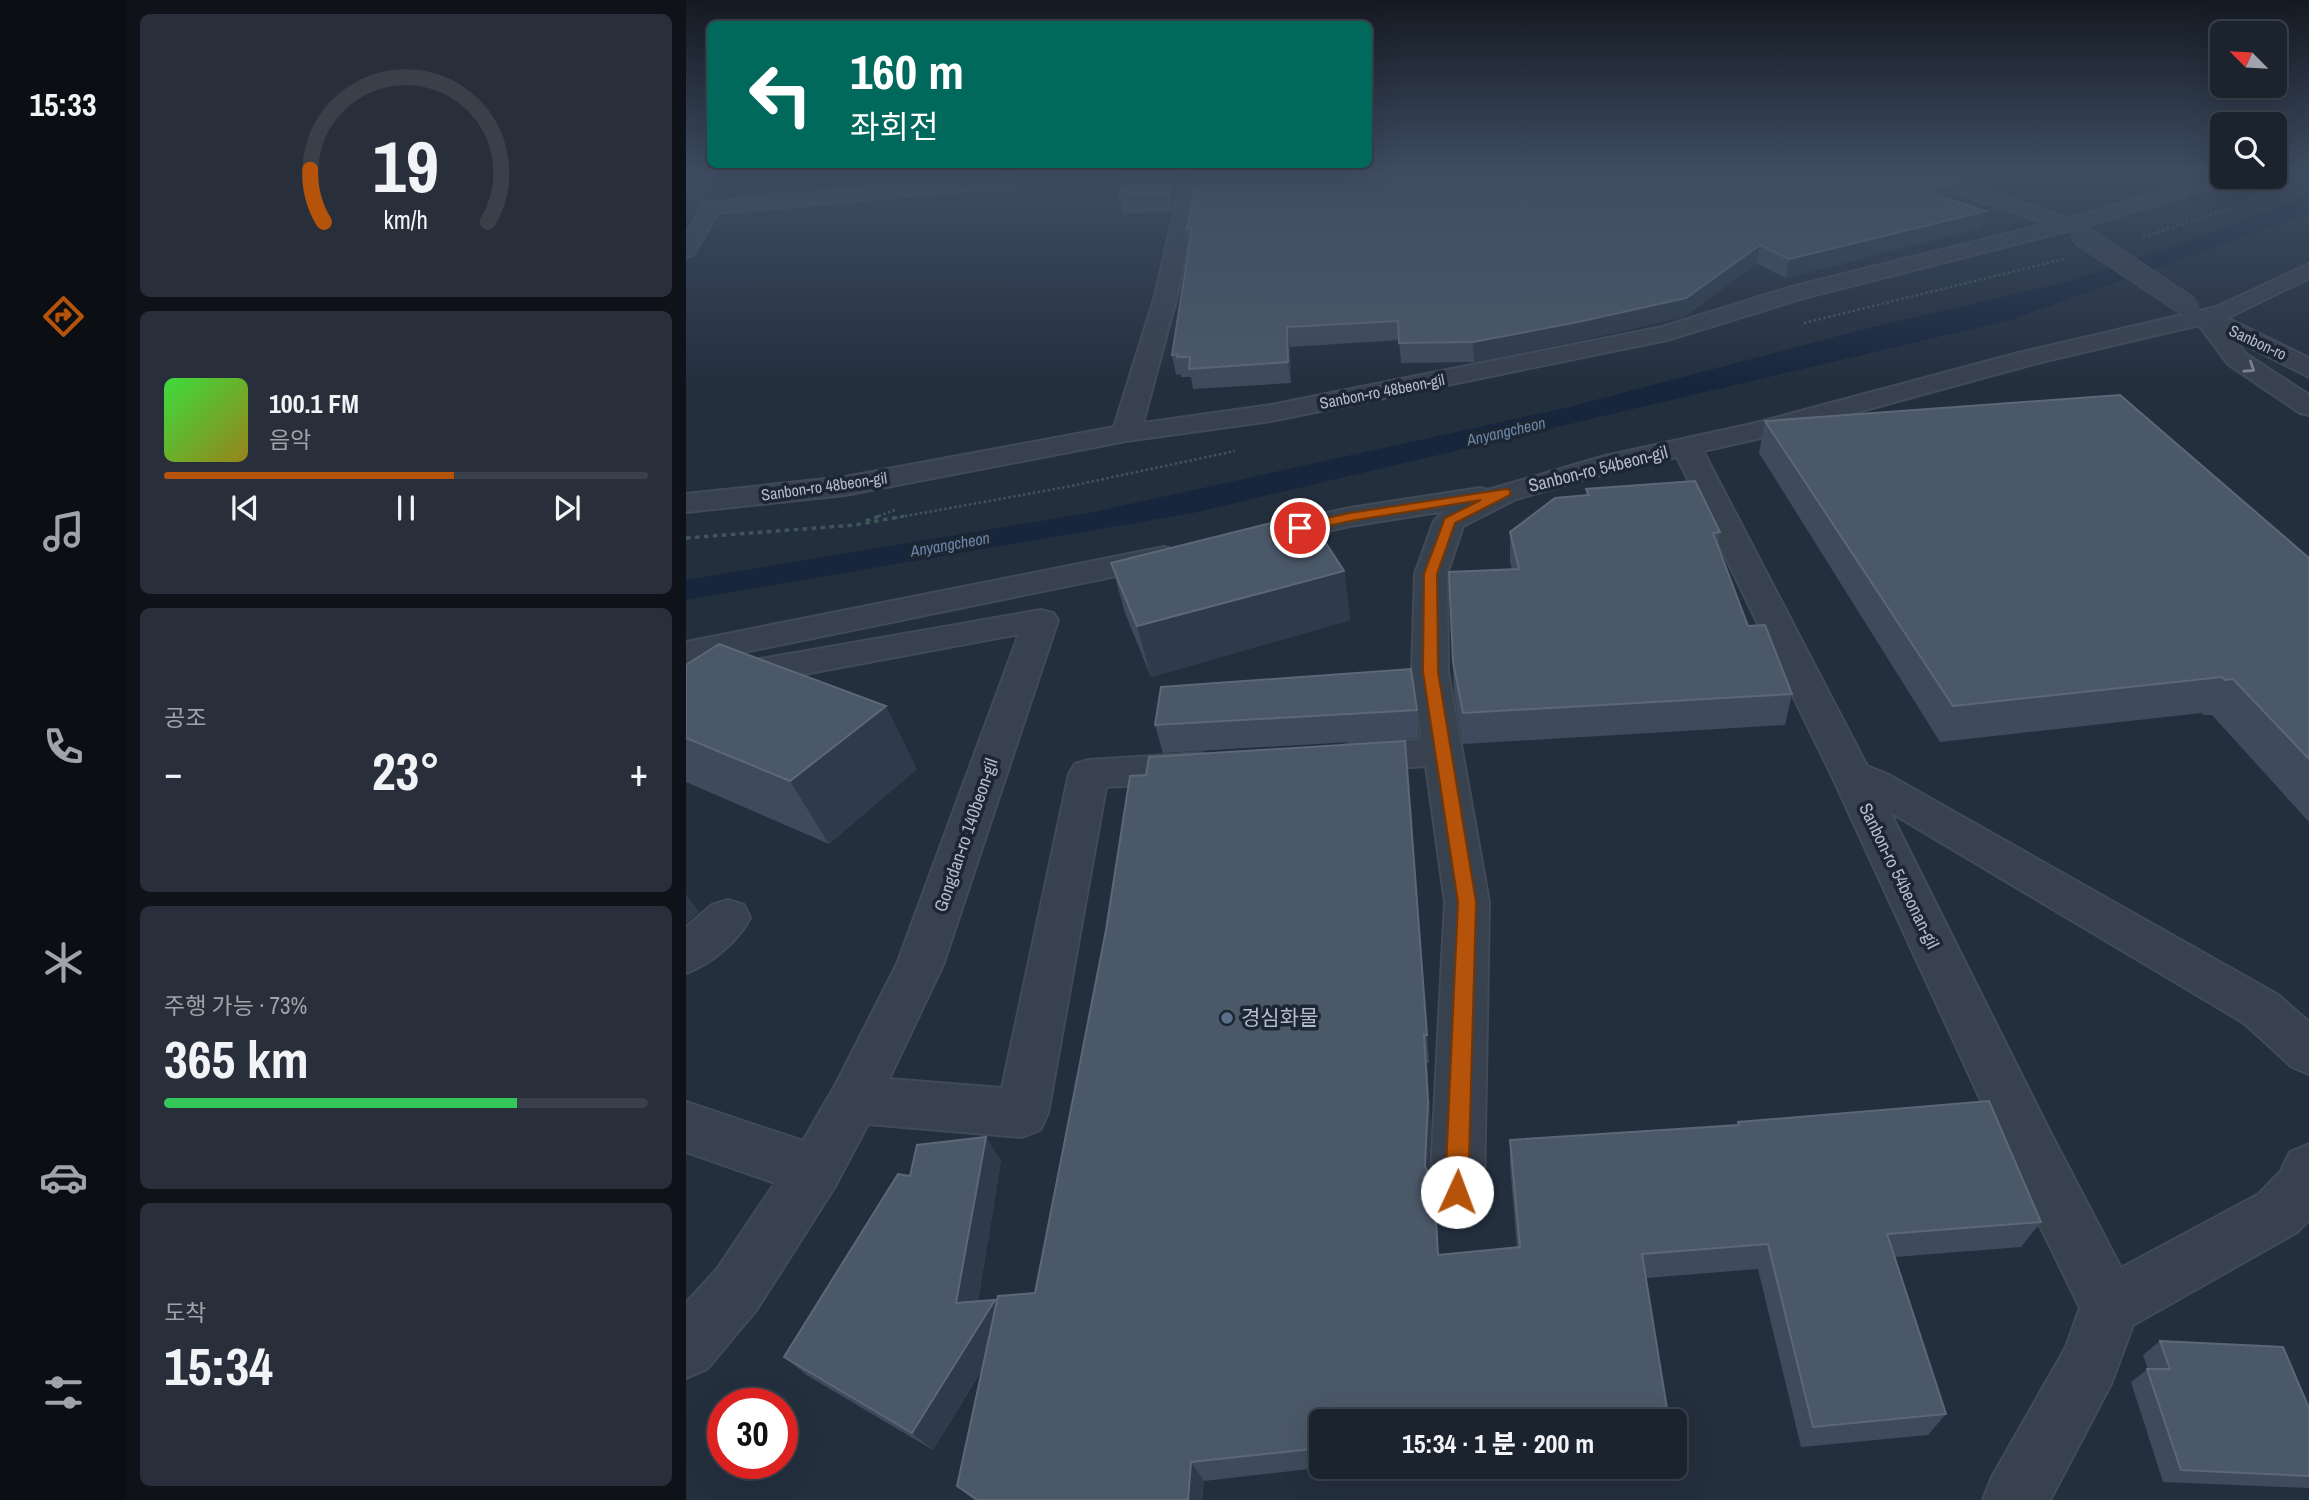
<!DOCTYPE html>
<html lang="ko">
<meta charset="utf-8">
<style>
:root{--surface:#1b232e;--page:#282f3a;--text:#f1f3f6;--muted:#a0a4aa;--line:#39404a;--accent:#b45309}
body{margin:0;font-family:"Archivo Narrow","Noto Sans KR",sans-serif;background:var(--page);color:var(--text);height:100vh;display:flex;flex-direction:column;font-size:26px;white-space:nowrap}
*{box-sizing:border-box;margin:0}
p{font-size:23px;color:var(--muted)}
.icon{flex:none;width:38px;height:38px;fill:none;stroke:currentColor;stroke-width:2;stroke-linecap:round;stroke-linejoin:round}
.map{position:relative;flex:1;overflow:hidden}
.details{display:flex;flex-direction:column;gap:14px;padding:14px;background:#0f1319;width:560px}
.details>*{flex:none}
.hud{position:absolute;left:21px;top:21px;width:665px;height:147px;border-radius:10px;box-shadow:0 7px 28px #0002,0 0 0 2px var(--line);background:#00695c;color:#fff;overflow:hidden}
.needle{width:46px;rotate:294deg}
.fabs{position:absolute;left:1524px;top:21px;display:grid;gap:14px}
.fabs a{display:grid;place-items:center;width:77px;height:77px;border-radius:10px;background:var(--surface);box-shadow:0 7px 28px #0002,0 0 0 2px var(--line);font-size:35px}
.speed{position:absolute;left:21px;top:1388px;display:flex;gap:14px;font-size:35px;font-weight:700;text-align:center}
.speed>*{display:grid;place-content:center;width:91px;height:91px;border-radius:50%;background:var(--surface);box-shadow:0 7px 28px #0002,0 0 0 2px var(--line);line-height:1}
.speed .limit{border:10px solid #d22;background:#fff;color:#111}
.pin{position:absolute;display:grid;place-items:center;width:60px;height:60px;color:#fff;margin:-30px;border:4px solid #fff;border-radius:50%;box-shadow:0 2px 7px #0007}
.me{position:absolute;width:77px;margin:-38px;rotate:2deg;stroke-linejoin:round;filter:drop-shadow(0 0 5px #0008)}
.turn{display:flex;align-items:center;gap:24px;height:147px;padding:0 28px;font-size:32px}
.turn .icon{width:91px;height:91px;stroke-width:2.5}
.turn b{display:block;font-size:49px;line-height:60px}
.big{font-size:52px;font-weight:800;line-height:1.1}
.details .card{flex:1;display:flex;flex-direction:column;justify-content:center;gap:10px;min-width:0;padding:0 24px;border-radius:10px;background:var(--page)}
.details .dial{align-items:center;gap:0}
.dial svg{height:182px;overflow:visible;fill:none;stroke:var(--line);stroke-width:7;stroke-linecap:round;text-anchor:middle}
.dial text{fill:var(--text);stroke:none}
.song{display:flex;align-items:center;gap:21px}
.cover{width:84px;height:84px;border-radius:10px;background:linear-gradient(135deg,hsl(120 70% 55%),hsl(50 70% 35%))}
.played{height:7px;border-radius:4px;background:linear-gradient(90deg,var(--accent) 60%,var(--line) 60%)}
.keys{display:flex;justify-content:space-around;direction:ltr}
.heat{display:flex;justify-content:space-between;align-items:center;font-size:38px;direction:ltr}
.charge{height:10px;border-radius:5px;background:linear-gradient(90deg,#34c759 73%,var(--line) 0)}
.trip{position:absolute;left:623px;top:1409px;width:378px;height:70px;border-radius:10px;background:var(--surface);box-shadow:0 7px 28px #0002,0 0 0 2px var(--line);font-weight:800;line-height:70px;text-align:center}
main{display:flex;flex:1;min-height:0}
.menu{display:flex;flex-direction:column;width:126px;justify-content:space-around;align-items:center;background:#0b0e12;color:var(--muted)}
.menu .icon{width:49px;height:49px}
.menu .current{color:var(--accent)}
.menu b{font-size:32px;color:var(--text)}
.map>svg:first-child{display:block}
.water{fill:#17263c}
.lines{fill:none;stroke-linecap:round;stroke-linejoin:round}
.minor-casing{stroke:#414a57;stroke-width:4}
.path-far1{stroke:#3f5557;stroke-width:2.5;stroke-dasharray:2.5 2.5;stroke-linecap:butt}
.path{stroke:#3f5557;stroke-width:3.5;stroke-dasharray:4.5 4.5;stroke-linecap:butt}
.minor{fill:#38414e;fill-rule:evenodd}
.minor-bridge-casing{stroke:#414a57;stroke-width:23;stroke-linecap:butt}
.minor-bridge{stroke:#38414e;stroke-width:21}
.wall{fill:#3f4b5c}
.shaded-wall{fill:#2f3b4b}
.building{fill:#4b5868;stroke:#5c6777;stroke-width:2}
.oneway{stroke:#7c8592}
.route{fill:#b45309;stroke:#753606;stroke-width:2}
.service-dot{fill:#5c6f8a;stroke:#1d2633;stroke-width:2.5}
.labels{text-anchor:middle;stroke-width:7;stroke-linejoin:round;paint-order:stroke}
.far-street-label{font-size:16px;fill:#b4bcc9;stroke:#1d2633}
.far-water-label{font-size:16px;font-style:italic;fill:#6d86a8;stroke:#1d2633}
.street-label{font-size:18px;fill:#b4bcc9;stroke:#1d2633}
.near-poi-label{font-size:21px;fill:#b4bcc9;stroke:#1d2633;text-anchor:start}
</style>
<main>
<nav class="menu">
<b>15:33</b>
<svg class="icon current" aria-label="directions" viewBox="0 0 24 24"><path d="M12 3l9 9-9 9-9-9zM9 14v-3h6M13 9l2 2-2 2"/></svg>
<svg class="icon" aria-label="music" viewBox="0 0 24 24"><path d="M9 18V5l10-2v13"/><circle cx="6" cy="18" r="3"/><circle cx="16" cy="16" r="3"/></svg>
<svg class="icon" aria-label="phone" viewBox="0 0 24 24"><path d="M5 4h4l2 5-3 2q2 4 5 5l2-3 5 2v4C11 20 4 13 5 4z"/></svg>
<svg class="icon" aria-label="climate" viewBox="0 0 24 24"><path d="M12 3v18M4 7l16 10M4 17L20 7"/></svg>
<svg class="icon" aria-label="car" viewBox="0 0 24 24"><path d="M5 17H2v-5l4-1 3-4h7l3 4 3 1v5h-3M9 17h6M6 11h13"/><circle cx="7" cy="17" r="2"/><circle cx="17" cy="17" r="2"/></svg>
<svg class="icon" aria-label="filters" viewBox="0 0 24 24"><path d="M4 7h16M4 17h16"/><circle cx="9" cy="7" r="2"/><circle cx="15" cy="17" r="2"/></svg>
</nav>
<section class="details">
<div class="card dial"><svg viewBox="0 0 100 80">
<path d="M14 69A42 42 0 1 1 86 69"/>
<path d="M14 69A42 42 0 0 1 8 46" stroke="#b45309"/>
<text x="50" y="56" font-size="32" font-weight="700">19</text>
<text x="50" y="72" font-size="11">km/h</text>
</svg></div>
<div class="card">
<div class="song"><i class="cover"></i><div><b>100.1 FM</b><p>음악</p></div></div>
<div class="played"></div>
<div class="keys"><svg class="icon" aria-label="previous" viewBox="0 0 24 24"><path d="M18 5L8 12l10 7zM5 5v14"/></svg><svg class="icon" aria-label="pause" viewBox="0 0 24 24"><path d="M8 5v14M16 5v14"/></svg><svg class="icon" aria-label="next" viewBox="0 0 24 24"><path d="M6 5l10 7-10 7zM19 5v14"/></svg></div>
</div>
<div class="card"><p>공조</p>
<div class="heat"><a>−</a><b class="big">23°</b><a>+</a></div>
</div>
<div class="card"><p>주행 가능 · 73%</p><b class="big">365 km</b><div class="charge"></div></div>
<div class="card"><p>도착</p><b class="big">15:34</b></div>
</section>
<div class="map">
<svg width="1623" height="1500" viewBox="0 0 1623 1500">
<rect width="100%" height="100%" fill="#242f3e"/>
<path class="water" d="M 1623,195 L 1623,214 L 1324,320 L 507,513 L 0,600 L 0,580 L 403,513 L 879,408 L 1183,328 L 1385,281 L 1534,229 Z"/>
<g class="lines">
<defs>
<path id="minor" d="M 337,174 L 407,174 L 398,179 L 32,213 L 7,255 L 0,257 L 0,234 L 18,204 L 25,202 Z
M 497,174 L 515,174 L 491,296 L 457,423 L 585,405 L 976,327 L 1105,287 L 1361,224 L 1228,178 L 1225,174 L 1252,174 L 1383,219 L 1533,174 L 1536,177 L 1552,177 L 1549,181 L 1389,229 L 1121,297 L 981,340 L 585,421 L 440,441 L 159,495 L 0,512 L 0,494 L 159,477 L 428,427 L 469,296 Z
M 1623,264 L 1623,278 L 1541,318 L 1623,358 L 1623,377 L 1548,339 L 1560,354 L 1623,395 L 1623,415 L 1614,413 L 1542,364 L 1513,325 L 1351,363 L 1084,436 L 1017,451 L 1181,766 L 1201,774 L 1592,995 L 1623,1022 L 1623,1074 L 1606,1067 L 1558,1023 L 1204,812 L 1364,1132 L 1435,1268 L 1573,1194 L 1595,1171 L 1604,1152 L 1623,1144 L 1623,1220 L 1611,1232 L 1447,1325 L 1425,1384 L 1364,1500 L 1297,1500 L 1306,1477 L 1380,1347 L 1394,1308 L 1326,1168 L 1146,776 L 991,457 L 935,469 L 830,499 L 777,526 L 761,574 L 762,672 L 803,902 L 798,1192 L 790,1211 L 771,1218 L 752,1211 L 744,1192 L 759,902 L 740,766 L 668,771 L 654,767 L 649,757 L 654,747 L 668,743 L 736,740 L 726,672 L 729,574 L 748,521 L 759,511 L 664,526 L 578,545 L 567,543 L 563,536 L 567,529 L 664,508 L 794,488 L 802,490 L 919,456 L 1070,423 L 1336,352 L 1530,307 Z
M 478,547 L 489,550 L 494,557 L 489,564 L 0,664 L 0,642 Z
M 355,610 L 367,613 L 372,620 L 257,965 L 203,1079 L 316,1088 L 383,774 L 389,764 L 403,760 L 514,753 L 528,757 L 534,767 L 528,777 L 514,781 L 420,787 L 362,1113 L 354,1130 L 336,1137 L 182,1124 L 148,1188 L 71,1309 L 21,1369 L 0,1378 L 0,1303 L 31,1269 L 89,1183 L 0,1152 L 0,1102 L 117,1141 L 150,1084 L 211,964 L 333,634 L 0,696 L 0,672 Z
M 42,900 L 58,905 L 64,918 C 52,941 25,964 0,973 L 0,927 L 26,905 Z"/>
</defs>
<use href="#minor" class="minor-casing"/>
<path class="path-far1" d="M 1556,203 L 1623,176
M 1457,237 L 1545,208
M 1118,323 L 1378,259
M 188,518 L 211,509
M 209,518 L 380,487 L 549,451"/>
<path class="path" d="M 180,521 L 193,516
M 0,538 L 169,525 L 218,516"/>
<use href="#minor" class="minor"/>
<defs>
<path id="minor-bridge" d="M 1395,235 L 1503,307"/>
</defs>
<use href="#minor-bridge" class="minor-bridge-casing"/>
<use href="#minor-bridge" class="minor-bridge"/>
</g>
<path class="wall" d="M 495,174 L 486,211 L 437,214 L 433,196 Z
M 1269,197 L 1263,199 L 1295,228 L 1099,278 L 1071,263 L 998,317 L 891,341 L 788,362 L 715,363 L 713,340 L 604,347 L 605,383 L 507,389 L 505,377 L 495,377 L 495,374 L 490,375 L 486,355 L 503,243 L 501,229 Z
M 1079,421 L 1623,558 L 1623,822 L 1526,715 L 1518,715 L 1516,713 L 1254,742 L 1073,453 Z
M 900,489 L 1034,532 L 1032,546 L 1062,626 L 1106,694 L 1099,725 L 777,744 L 768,693 L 763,572 L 826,569 L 824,562 L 824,532 L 900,495 Z
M 425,563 L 658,571 L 664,620 L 465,677 L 439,613 Z
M 0,665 L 231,769 L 143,844 L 0,782 Z
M 731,710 L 733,738 L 477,753 L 469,725 Z
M 719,741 L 743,1063 L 741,1063 L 745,1129 L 742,1174 L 750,1212 L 752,1255 L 831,1247 L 824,1166 L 824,1140 L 1051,1125 L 1052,1122 L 1355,1222 L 1335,1247 L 1209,1257 L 1260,1414 L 1242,1435 L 1115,1447 L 1072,1269 L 960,1278 L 635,1421 L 635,1466 L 650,1466 L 518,1481 L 516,1500 L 288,1500 L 271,1486 L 297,1368 L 247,1450 L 122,1376 L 98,1357 L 224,1176 L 300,1137 L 315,1161 L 292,1301 L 309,1300 L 311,1302 L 349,1293 L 460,775 Z
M 1474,1341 L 1623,1408 L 1623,1488 L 1477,1482 L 1445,1382 L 1462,1369 L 1457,1355 Z
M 851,1466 L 961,1466 L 852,1477 Z"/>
<path class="shaded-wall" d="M 488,174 L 495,174 L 486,211 L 483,194 Z
M 1274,180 L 1269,197 L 1236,209 L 1240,192 Z
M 1300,211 L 1295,228 L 1099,278 L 1103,259 Z
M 1074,245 L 1071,263 L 998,317 L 891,341 L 788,362 L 787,342 Z
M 601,327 L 604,347 L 605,383 L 602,362 Z
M 658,571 L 664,620 L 465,677 L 451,626 Z
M 200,706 L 231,769 L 143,844 L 104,781 Z
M 0,895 L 13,912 L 0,924 Z
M 738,1035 L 745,1129 L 741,1192 L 739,1166 Z
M 300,1137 L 315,1161 L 288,1324 L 270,1303 Z
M 309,1300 L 325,1320 L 247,1450 L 226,1433 Z
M 505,1462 L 518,1481 L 516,1500 L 502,1500 Z"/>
<path class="building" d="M 440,174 L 488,174 L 483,194 L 433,196 Z
M 511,174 L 1258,174 L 1274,180 L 1240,192 L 1300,211 L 1103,259 L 1074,245 L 1000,298 L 892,322 L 787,342 L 713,343 L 712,321 L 601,327 L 602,362 L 503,369 L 504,357 L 491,357 L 492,354 L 486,355 L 506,228 L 501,229 Z
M 1434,395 L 1623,558 L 1623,759 L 1547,679 L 1539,680 L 1536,677 L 1267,706 L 1079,421 Z
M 1009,481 L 1034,532 L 1027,533 L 1062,626 L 1079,625 L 1106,694 L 777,713 L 767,662 L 763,572 L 833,569 L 824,532 L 869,498 L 903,495 L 900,489 Z
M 621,514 L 658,571 L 451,626 L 425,563 Z
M 33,644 L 200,706 L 104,781 L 0,738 L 0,665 Z
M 725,669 L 731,710 L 469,725 L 475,687 Z
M 719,741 L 741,1035 L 738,1035 L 742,1102 L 739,1166 L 748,1186 L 752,1255 L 834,1247 L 824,1140 L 1053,1125 L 1052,1122 L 1303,1101 L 1355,1222 L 1201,1234 L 1260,1414 L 1127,1427 L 1082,1244 L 956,1254 L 983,1421 L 635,1421 L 635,1448 L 505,1462 L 502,1500 L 292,1500 L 271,1486 L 312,1296 L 349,1293 L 420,930 L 444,776 L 460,775 L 463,757 Z
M 300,1137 L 270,1303 L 309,1300 L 226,1433 L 98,1357 L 212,1174 L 224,1176 L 231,1145 Z
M 1474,1341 L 1597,1347 L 1623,1408 L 1623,1476 L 1495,1470 L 1461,1369 L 1484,1369 Z"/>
<defs><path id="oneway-chevron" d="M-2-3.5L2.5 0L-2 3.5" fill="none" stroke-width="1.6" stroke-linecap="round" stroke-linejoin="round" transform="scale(1.75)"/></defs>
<use class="oneway" href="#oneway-chevron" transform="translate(1564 368) rotate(33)"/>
<linearGradient id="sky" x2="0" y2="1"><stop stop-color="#141a22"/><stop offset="0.45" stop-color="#3f4d63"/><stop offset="1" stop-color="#3f4d63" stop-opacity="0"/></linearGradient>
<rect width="1623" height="384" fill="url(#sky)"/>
<path class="route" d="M 820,489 L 824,490 L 824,495 L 769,523 L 751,574 L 752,672 L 790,902 L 782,1192 L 778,1199 L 771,1202 L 763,1199 L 759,1192 L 772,902 L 737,672 L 738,574 L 759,518 L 795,500 L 664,521 L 614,532 L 607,528 L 609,525 L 664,513 Z"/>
<circle class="service-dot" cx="541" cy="1018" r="7"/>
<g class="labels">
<g class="far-street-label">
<text transform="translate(1572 342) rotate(25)" y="6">Sanbon-ro</text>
<text transform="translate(696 391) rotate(-11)" y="6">Sanbon-ro 48beon-gil</text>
<text transform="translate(138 486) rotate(-8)" y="6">Sanbon-ro 48beon-gil</text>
</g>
<g class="far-water-label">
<text transform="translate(820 431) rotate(-13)" y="6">Anyangcheon</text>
<text transform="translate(264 544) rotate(-10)" y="6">Anyangcheon</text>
</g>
<g class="street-label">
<text transform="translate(912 469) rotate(-14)" y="6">Sanbon-ro 54beon-gil</text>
<text transform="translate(280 835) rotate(-71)" y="6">Gongdan-ro 140beon-gil</text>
<text transform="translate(1213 876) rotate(64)" y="6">Sanbon-ro 54beonan-gil</text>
</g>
<g class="near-poi-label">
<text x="555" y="1025">경심화물</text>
</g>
</g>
</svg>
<div class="fabs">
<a><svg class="needle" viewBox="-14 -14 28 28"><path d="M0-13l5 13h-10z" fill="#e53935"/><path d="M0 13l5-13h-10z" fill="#a0a4aa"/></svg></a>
<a><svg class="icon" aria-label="search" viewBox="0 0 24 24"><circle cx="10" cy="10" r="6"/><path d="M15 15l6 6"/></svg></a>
</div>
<div class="speed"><div class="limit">30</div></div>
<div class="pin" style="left:614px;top:528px;background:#d93025"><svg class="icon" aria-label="arrive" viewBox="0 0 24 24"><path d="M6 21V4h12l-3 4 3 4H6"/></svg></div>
<svg class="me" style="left:771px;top:1192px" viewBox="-20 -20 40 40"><circle r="19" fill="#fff"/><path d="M0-13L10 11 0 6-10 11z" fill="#b45309"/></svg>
<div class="trip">15:34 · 1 분 · 200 m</div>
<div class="hud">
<div class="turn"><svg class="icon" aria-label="left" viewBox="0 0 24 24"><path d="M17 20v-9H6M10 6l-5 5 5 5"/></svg><div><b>160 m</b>좌회전</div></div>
</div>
</div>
</main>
